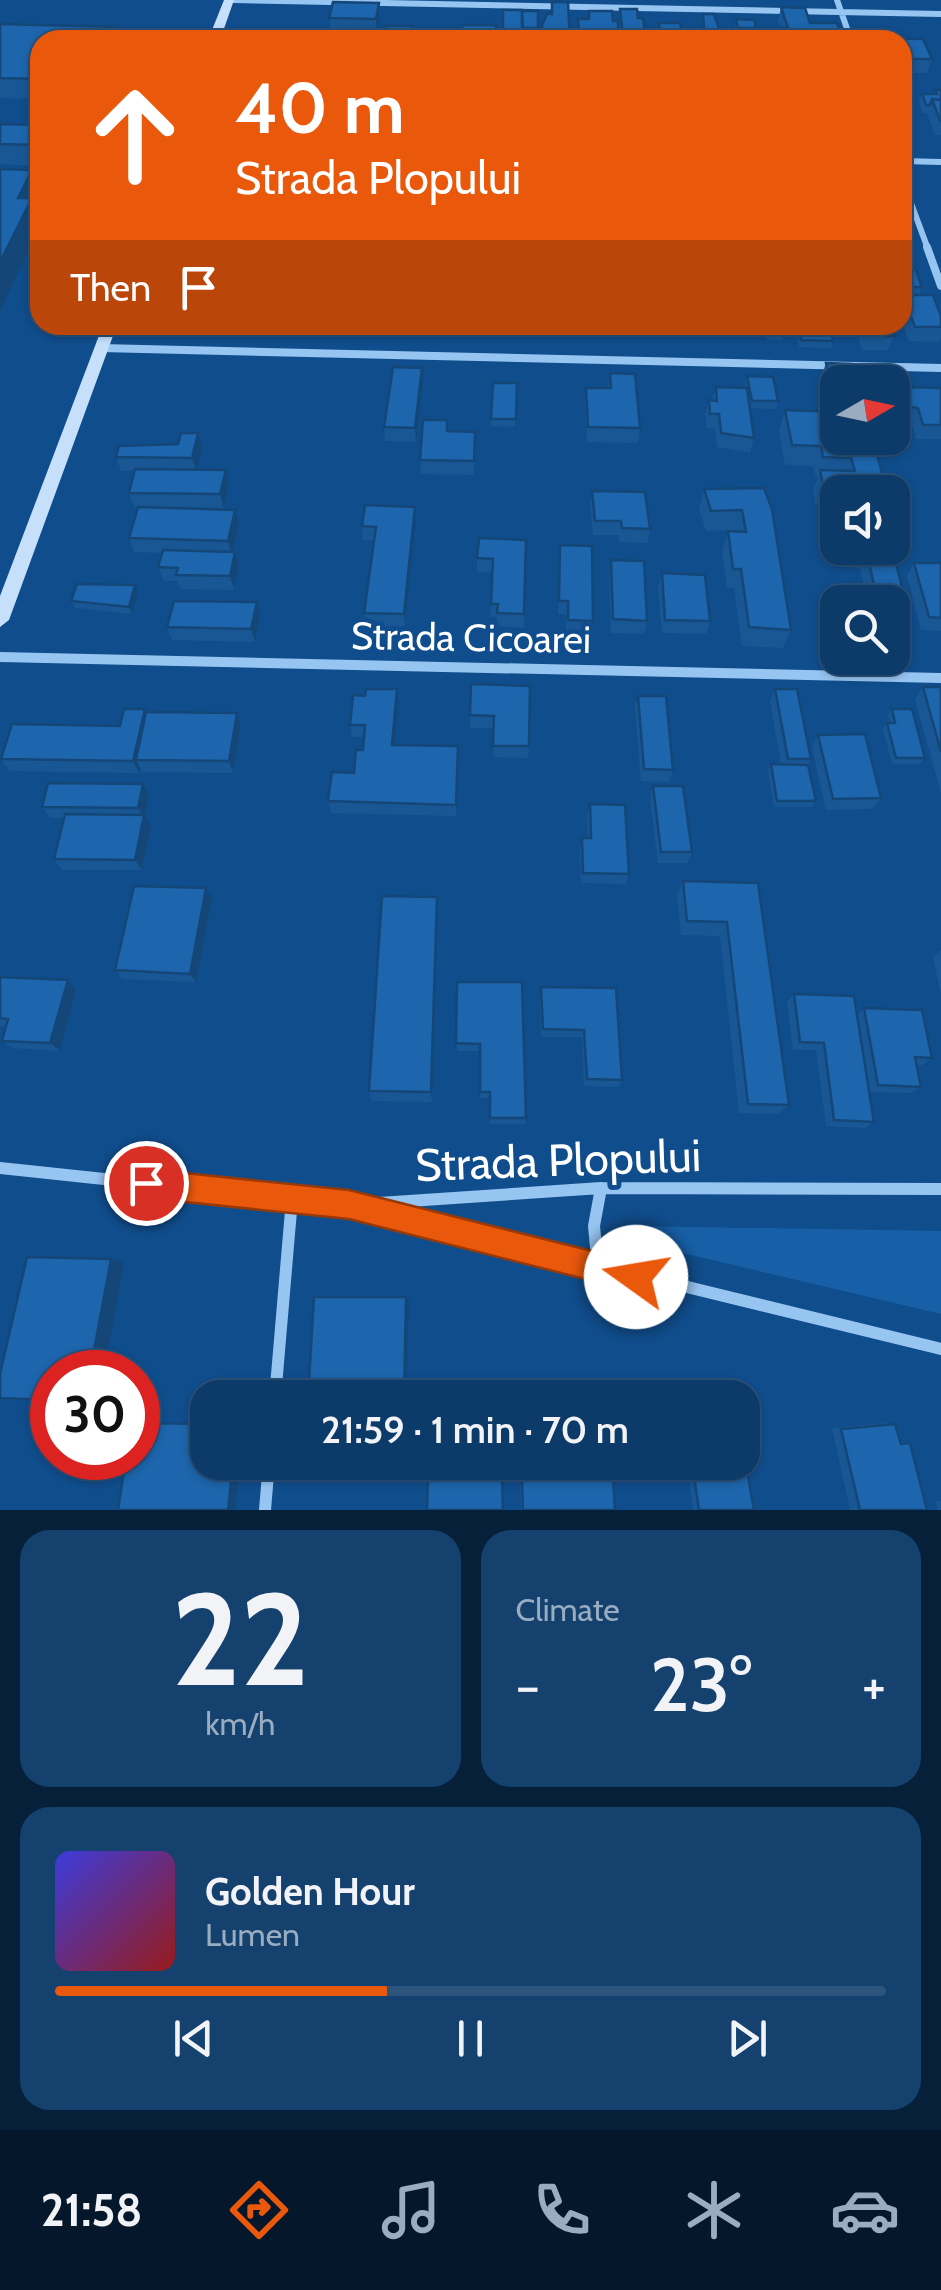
<!DOCTYPE html>
<meta charset="utf-8">
<style>
:root{--surface:#0c3a69;--page:#15416f;--text:#f1f3f6;--muted:#9aadc0;--line:#2c547d;--accent:#ea580c}
body{margin:0;font-family:Cabin,sans-serif;background:var(--page);color:var(--text);height:100vh;display:flex;flex-direction:column;font-size:38px;white-space:nowrap}
*{box-sizing:border-box;margin:0}
p{font-size:32px;color:var(--muted)}
.icon{flex:none;width:55px;height:55px;fill:none;stroke:currentColor;stroke-width:2;stroke-linecap:round;stroke-linejoin:round}
.map{position:relative;height:1510px;overflow:hidden}
.details{display:flex;flex-direction:column;gap:20px;padding:20px;background:#07203a;flex:1}
.details>*{flex:none}
.guide{position:absolute;left:30px;top:30px;width:882px;height:305px;border-radius:30px;box-shadow:0 2px 8px #0004,0 0 0 2px var(--line);background:#ea580c;color:#fff;overflow:hidden}
.needle{width:65px;rotate:81deg}
.controls{position:absolute;left:820px;top:365px;display:grid;gap:20px}
.controls a{display:grid;place-items:center;width:90px;height:90px;border-radius:20px;background:var(--surface);box-shadow:0 2px 8px #0004,0 0 0 2px var(--line);font-size:50px}
.speed{position:absolute;left:30px;top:1350px;display:flex;gap:20px;font-size:50px;font-weight:700;text-align:center}
.speed>*{display:grid;place-content:center;width:130px;height:130px;border-radius:50%;background:var(--surface);box-shadow:0 2px 8px #0004,0 0 0 2px var(--line);line-height:1}
.speed .limit{border:15px solid #d22;background:#fff;color:#111}
.pin{position:absolute;display:grid;place-items:center;width:85px;height:85px;color:#fff;margin:-42px;border:5px solid #fff;border-radius:50%;box-shadow:0 2px 10px #0007}
.me{position:absolute;width:110px;margin:-55px;rotate:283deg;stroke-linejoin:round;filter:drop-shadow(0 0 8px #0008)}
.turn{display:flex;align-items:center;gap:35px;height:210px;padding:0 40px;font-size:45px}
.turn .icon{width:130px;height:130px;stroke-width:2.5}
.turn b{display:block;font-size:70px;line-height:85px}
.then{display:flex;align-items:center;height:95px;padding:0 40px;background:#0003;gap:20px;font-size:38px}
.big{font-size:75px;font-weight:600;line-height:1.1}
.details .tile{flex:1;display:flex;flex-direction:column;justify-content:center;gap:15px;min-width:0;padding:0 35px;border-radius:30px;background:var(--page)}
.details .dial{align-items:center;gap:0}
.dial b{font-size:130px;line-height:1}
.song{display:flex;align-items:center;gap:30px}
.cover{width:120px;height:120px;border-radius:15px;background:linear-gradient(135deg,hsl(240 70% 55%),hsl(0 70% 35%))}
.played{height:10px;border-radius:5px;background:linear-gradient(90deg,var(--accent) 40%,var(--line) 40%)}
.keys{display:flex;justify-content:space-around;direction:ltr}
.heat{display:flex;justify-content:space-between;align-items:center;font-size:55px;direction:ltr}
.details .tiles{flex:1;display:grid;gap:20px;grid-template-columns:1fr 1fr}
.tile:last-child{grid-column:span 2}
.trip{position:absolute;left:190px;top:1380px;width:570px;height:100px;border-radius:30px;background:var(--surface);box-shadow:0 2px 8px #0004,0 0 0 2px var(--line);font-weight:600;line-height:100px;text-align:center}
.menu{display:flex;height:160px;justify-content:space-around;align-items:center;background:#05172a;color:var(--muted)}
.menu .icon{width:70px;height:70px}
.menu .current{color:var(--accent)}
.menu b{font-size:45px;color:var(--text)}
.map>svg:first-child{display:block}
.green{fill:#1760a7}
.lines{fill:none;stroke-linecap:round;stroke-linejoin:round}
.street-far3{stroke:#97c5f2;stroke-width:6}
.street-far2{stroke:#97c5f2;stroke-width:8}
.street-far1{stroke:#97c5f2;stroke-width:10}
.street{stroke:#97c5f2;stroke-width:12}
.secondary{fill:#c6e0fc;fill-rule:evenodd}
.wall{fill:#195794}
.shaded-wall{fill:#144778}
.building{fill:#1d65ac;stroke:#144778;stroke-width:2.5}
.route{fill:#ea580c;stroke:#983908;stroke-width:2.5}
.labels{text-anchor:middle;stroke-width:10;stroke-linejoin:round;paint-order:stroke}
.street-label{font-size:38px;fill:#fff;stroke:#104d8c}
.near-street-label{font-size:45px;fill:#fff;stroke:#104d8c}
</style>
<div class="map">
<svg width="941" height="1510" viewBox="0 0 941 1510">
<rect width="100%" height="100%" fill="#104d8c"/>
<path class="green" d="M 632,1226 L 941,1231 L 941,1314 L 632,1241 Z"/>
<g class="lines">
<path class="street-far3" d="M 234,0 L 941,14
M 837,0 L 851,40
M 902,161 L 941,162
M 902,179 L 928,249"/>
<path class="street-far2" d="M 927,247 L 941,286
M 101,348 L 941,368"/>
<path class="street-far1" d="M 0,657 L 941,678"/>
<path class="street" d="M 0,1168 L 349,1205 L 601,1188 L 941,1189
M 360,1207 L 941,1349
M 598,1268 L 594,1226 L 601,1188
M 275,1398 L 292,1199
M 265,1510 L 269,1462"/>
<path class="secondary" d="M 224,0 L 234,0 L 220,40 L 208,40 Z
M 103,325 L 117,325 L 9,620 L 0,627 L 0,596 Z"/>
</g>
<path class="wall" d="M 379,3 L 380,17 L 377,33 L 331,32 L 329,18 Z
M 781,7 L 810,23 L 841,33 L 839,40 L 779,40 L 781,30 L 778,21 Z
M 620,9 L 638,18 L 646,40 L 620,40 L 619,23 Z
M 522,11 L 538,11 L 538,35 L 522,35 Z
M 589,11 L 613,21 L 618,30 L 617,40 L 577,40 L 578,19 L 588,19 Z
M 736,19 L 756,28 L 755,36 L 737,35 L 735,26 Z
M 659,23 L 680,23 L 683,40 L 659,40 Z
M 0,24 L 118,27 L 122,40 L 40,40 L 40,99 L 0,98 Z
M 872,38 L 923,39 L 932,59 L 927,73 L 902,73 L 902,40 L 872,40 Z
M 935,90 L 941,90 L 941,135 L 935,135 L 927,113 L 923,113 L 919,101 L 922,94 L 933,94 Z
M 0,124 L 40,125 L 40,166 L 0,164 Z
M 902,261 L 922,287 L 919,295 L 941,316 L 941,337 L 939,342 L 909,341 L 902,324 Z
M 300,325 L 329,325 L 327,334 L 302,333 Z
M 507,325 L 529,325 L 528,330 L 507,329 Z
M 609,325 L 629,325 L 629,330 L 609,330 Z
M 707,325 L 730,325 L 728,335 L 708,334 Z
M 764,325 L 786,325 L 782,340 L 766,339 Z
M 795,325 L 830,325 L 833,341 L 831,348 L 799,347 Z
M 855,325 L 891,325 L 894,336 L 888,350 L 862,350 Z
M 826,363 L 886,486 L 883,492 L 838,492 L 838,505 L 815,505 L 813,490 L 818,477 L 816,477 L 813,466 L 785,465 L 779,431 L 785,410 L 825,411 L 819,384 Z
M 610,373 L 640,428 L 638,443 L 587,442 L 585,402 L 586,388 L 608,388 Z
M 747,376 L 778,401 L 776,409 L 750,408 L 754,438 L 750,453 L 717,447 L 715,428 L 707,428 L 705,415 L 709,400 L 712,401 L 716,387 L 746,388 L 745,384 Z
M 423,382 L 416,442 L 385,441 L 384,427 Z
M 493,383 L 517,383 L 515,427 L 491,426 Z
M 892,386 L 903,392 L 905,387 L 941,388 L 941,439 L 916,439 L 911,422 L 905,422 L 903,426 L 892,426 Z
M 447,420 L 448,431 L 475,432 L 474,475 L 421,474 L 420,460 Z
M 202,447 L 197,470 L 229,484 L 224,508 L 134,507 L 129,493 L 135,471 L 121,471 L 116,457 Z
M 764,488 L 791,630 L 783,648 L 742,646 L 734,588 L 727,588 L 722,551 L 728,531 L 736,531 L 736,530 L 706,531 L 699,509 L 704,489 Z
M 592,491 L 650,529 L 647,543 L 619,542 L 619,535 L 593,535 L 590,505 Z
M 415,507 L 416,521 L 405,627 L 366,626 L 364,613 L 374,540 L 363,540 L 362,526 Z
M 239,524 L 233,552 L 235,552 L 239,565 L 234,590 L 180,589 L 178,581 L 164,581 L 158,567 L 162,553 L 134,552 L 129,538 Z
M 526,540 L 524,628 L 497,626 L 497,617 L 490,617 L 492,572 L 477,572 L 477,558 Z
M 560,545 L 593,621 L 590,634 L 566,633 L 566,614 L 558,614 Z
M 844,548 L 892,548 L 910,618 L 903,631 L 892,631 L 892,602 L 868,602 L 860,568 L 848,567 Z
M 611,560 L 647,621 L 644,634 L 611,633 L 609,573 Z
M 914,563 L 941,563 L 941,631 L 921,630 L 907,576 Z
M 662,573 L 710,621 L 706,634 L 662,633 L 658,587 Z
M 138,592 L 132,614 L 75,608 L 71,601 Z
M 260,616 L 255,642 L 172,640 L 167,627 Z
M 471,684 L 529,746 L 528,758 L 493,757 L 494,728 L 470,728 Z
M 923,687 L 941,687 L 941,793 L 915,699 Z
M 775,689 L 811,759 L 808,765 L 816,801 L 812,807 L 774,807 L 768,770 L 771,764 L 781,764 L 770,701 Z
M 638,696 L 673,770 L 669,782 L 641,781 L 635,708 Z
M 398,702 L 394,745 L 458,758 L 456,816 L 331,813 L 328,801 L 354,773 L 363,750 L 364,737 L 352,737 L 350,725 Z
M 145,709 L 146,713 L 237,713 L 241,725 L 233,773 L 142,772 L 140,768 L 139,773 L 10,771 L 1,759 L 120,726 Z
M 892,709 L 925,758 L 920,764 L 892,764 L 883,729 L 887,723 L 890,723 L 888,715 Z
M 818,735 L 881,798 L 873,809 L 826,810 L 812,747 Z
M 143,784 L 149,795 L 145,816 L 151,826 L 142,870 L 62,870 L 54,859 L 64,818 L 50,818 L 42,807 Z
M 653,786 L 692,852 L 688,863 L 658,863 L 650,798 Z
M 590,804 L 629,874 L 626,884 L 581,883 L 580,849 L 582,838 L 588,838 L 587,816 Z
M 683,881 L 758,883 L 789,1105 L 779,1114 L 739,1113 L 720,936 L 681,935 L 677,895 Z
M 437,897 L 438,911 L 432,1102 L 372,1101 L 369,1091 Z
M 212,898 L 196,982 L 122,979 L 115,970 Z
M 941,950 L 941,995 L 933,957 Z
M 0,977 L 68,980 L 76,989 L 60,1051 L 12,1048 L 2,1041 L 6,1026 L 0,1026 Z
M 457,982 L 526,1118 L 525,1124 L 490,1124 L 490,1098 L 480,1098 L 480,1051 L 457,1051 Z
M 541,987 L 616,988 L 622,1080 L 618,1087 L 584,1086 L 582,1037 L 541,1037 L 540,996 Z
M 794,994 L 857,1015 L 864,1008 L 932,1058 L 922,1065 L 917,1065 L 921,1087 L 911,1093 L 869,1092 L 874,1122 L 865,1128 L 826,1126 L 816,1050 L 793,1050 L 787,1002 Z
M 884,1423 L 895,1424 L 900,1442 L 910,1443 L 927,1510 L 850,1510 L 832,1428 Z
M 519,1462 L 612,1462 L 615,1510 L 521,1510 Z
M 699,1462 L 742,1462 L 754,1510 L 693,1510 L 689,1475 L 701,1475 Z
M 501,1476 L 502,1479 L 428,1481 L 429,1477 Z
M 936,1501 L 941,1501 L 941,1510 L 938,1510 Z"/>
<path class="shaded-wall" d="M 379,3 L 380,17 L 377,33 L 376,19 Z
M 118,27 L 122,40 L 112,40 Z
M 32,170 L 40,192 L 40,199 L 36,208 L 40,220 L 40,228 L 0,311 L 0,262 L 18,198 Z
M 422,368 L 423,382 L 416,442 L 415,428 Z
M 198,433 L 202,447 L 197,472 L 192,458 Z
M 226,470 L 229,484 L 224,508 L 220,494 Z
M 415,507 L 416,521 L 405,627 L 404,614 Z
M 235,510 L 239,524 L 232,555 L 228,541 Z
M 235,552 L 239,565 L 234,590 L 230,576 Z
M 135,585 L 138,592 L 132,614 L 129,607 Z
M 257,602 L 260,616 L 255,642 L 251,629 Z
M 397,689 L 398,702 L 394,757 L 392,745 Z
M 145,709 L 151,721 L 136,760 L 140,768 L 139,773 L 133,761 Z
M 237,713 L 241,725 L 233,773 L 229,761 Z
M 143,784 L 149,795 L 145,816 L 151,826 L 142,870 L 135,860 L 144,818 L 138,808 Z
M 206,888 L 212,898 L 196,982 L 190,974 Z
M 437,897 L 438,911 L 432,1102 L 431,1092 Z
M 68,980 L 76,989 L 60,1051 L 50,1043 Z
M 111,1259 L 124,1263 L 104,1372 L 90,1372 Z
M 406,1297 L 409,1300 L 406,1398 L 404,1398 Z
M 233,1462 L 239,1462 L 235,1510 L 228,1510 Z"/>
<path class="building" d="M 333,2 L 379,3 L 376,19 L 329,18 Z
M 552,2 L 568,2 L 570,40 L 543,40 L 542,25 L 547,14 L 552,14 Z
M 781,7 L 805,8 L 810,23 L 837,23 L 841,33 L 807,33 L 809,39 L 784,38 L 781,28 L 788,28 Z
M 620,9 L 637,9 L 638,18 L 643,18 L 646,38 L 623,37 Z
M 503,10 L 522,10 L 522,39 L 503,39 Z
M 522,11 L 538,11 L 538,28 L 523,28 Z
M 589,11 L 612,11 L 613,21 L 618,21 L 618,30 L 579,30 L 578,19 L 589,19 Z
M 703,14 L 714,14 L 723,40 L 705,40 Z
M 736,19 L 754,20 L 756,28 L 738,28 Z
M 659,23 L 680,23 L 683,39 L 661,38 Z
M 0,24 L 118,27 L 112,40 L 40,40 L 40,79 L 0,78 Z
M 462,25 L 496,25 L 496,40 L 462,40 Z
M 385,26 L 412,26 L 411,40 L 383,40 Z
M 419,30 L 448,30 L 447,40 L 418,40 Z
M 872,38 L 923,39 L 932,59 L 902,59 L 902,40 L 873,40 Z
M 935,90 L 941,90 L 941,100 L 932,99 L 930,105 L 926,105 L 922,94 L 937,94 Z
M 932,99 L 941,100 L 941,121 L 940,121 Z
M 0,124 L 40,125 L 40,145 L 0,144 Z
M 0,169 L 32,170 L 18,198 L 32,198 L 0,262 Z
M 902,261 L 915,268 L 922,287 L 902,287 Z
M 902,295 L 933,295 L 941,316 L 941,327 L 915,327 L 908,309 L 902,309 Z
M 799,325 L 830,325 L 833,341 L 801,340 Z
M 864,325 L 891,325 L 894,336 L 867,335 Z
M 826,363 L 851,364 L 856,382 L 838,382 L 838,412 Z
M 393,367 L 422,368 L 415,428 L 384,427 Z
M 610,373 L 635,374 L 640,428 L 588,427 L 586,388 L 611,388 Z
M 747,376 L 773,377 L 778,401 L 752,401 Z
M 493,383 L 517,383 L 516,419 L 491,419 Z
M 892,386 L 902,387 L 909,412 L 892,411 Z
M 716,387 L 747,388 L 754,438 L 721,433 L 719,414 L 710,414 L 709,400 L 717,401 Z
M 905,387 L 941,388 L 941,425 L 923,425 L 918,408 L 911,407 Z
M 785,410 L 838,412 L 838,438 L 872,438 L 886,486 L 823,485 L 820,470 L 855,471 L 851,458 L 823,457 L 821,446 L 792,445 Z
M 423,420 L 447,420 L 447,431 L 475,432 L 474,461 L 420,460 Z
M 181,433 L 198,433 L 192,458 L 116,457 L 119,446 L 178,444 Z
M 135,469 L 226,470 L 220,494 L 129,493 Z
M 764,488 L 772,509 L 791,630 L 749,627 L 741,569 L 733,569 L 728,531 L 746,532 L 742,510 L 711,511 L 704,489 Z
M 592,491 L 645,492 L 650,529 L 622,528 L 621,521 L 595,521 Z
M 365,505 L 415,507 L 404,614 L 364,613 L 376,527 L 362,526 Z
M 138,507 L 235,510 L 228,541 L 129,538 Z
M 479,538 L 526,540 L 524,614 L 497,613 L 498,604 L 491,604 L 493,559 L 477,558 Z
M 560,545 L 592,546 L 593,621 L 568,620 L 568,601 L 559,601 Z
M 853,548 L 892,548 L 910,618 L 892,618 L 892,602 L 878,602 L 867,554 L 855,554 Z
M 163,550 L 235,552 L 230,576 L 176,575 L 178,568 L 158,567 Z
M 611,560 L 644,561 L 647,621 L 613,619 Z
M 914,563 L 941,563 L 941,618 L 929,617 Z
M 662,573 L 705,575 L 710,621 L 665,620 Z
M 77,584 L 135,585 L 129,607 L 71,601 Z
M 174,601 L 257,602 L 251,629 L 167,627 Z
M 471,684 L 530,686 L 529,746 L 493,746 L 494,716 L 470,715 Z
M 923,687 L 941,687 L 941,752 Z
M 366,689 L 397,689 L 392,745 L 458,746 L 456,805 L 328,801 L 332,772 L 354,773 L 356,750 L 363,750 L 365,725 L 350,725 L 353,695 L 365,696 Z
M 775,689 L 797,689 L 811,759 L 788,759 Z
M 638,696 L 666,696 L 673,770 L 644,769 Z
M 124,709 L 145,709 L 133,761 L 1,759 L 12,724 L 120,726 Z
M 892,709 L 912,709 L 925,758 L 896,758 L 887,723 L 895,723 Z
M 146,712 L 237,713 L 229,761 L 136,760 Z
M 865,734 L 881,798 L 833,799 L 818,735 Z
M 771,764 L 808,765 L 816,801 L 777,801 Z
M 48,783 L 143,784 L 138,808 L 42,807 Z
M 653,786 L 683,786 L 692,852 L 661,852 Z
M 590,804 L 625,805 L 629,874 L 583,873 L 582,838 L 591,838 Z
M 65,814 L 144,815 L 135,860 L 54,859 Z
M 683,881 L 758,883 L 789,1105 L 748,1104 L 727,922 L 687,921 Z
M 134,886 L 206,888 L 190,974 L 115,970 Z
M 382,896 L 437,897 L 431,1092 L 369,1091 Z
M 0,977 L 68,980 L 50,1043 L 2,1041 L 8,1019 L 0,1018 Z
M 457,982 L 522,982 L 526,1118 L 490,1118 L 490,1092 L 480,1092 L 480,1044 L 456,1043 Z
M 541,987 L 616,988 L 622,1080 L 587,1079 L 584,1030 L 543,1029 Z
M 794,994 L 854,996 L 874,1122 L 834,1120 L 824,1043 L 800,1042 Z
M 864,1008 L 922,1010 L 932,1058 L 915,1057 L 921,1087 L 878,1085 Z
M 27,1257 L 111,1259 L 90,1372 L 52,1372 L 52,1400 L 0,1398 L 0,1374 Z
M 314,1297 L 406,1297 L 404,1398 L 308,1398 Z
M 606,1390 L 607,1398 L 557,1398 L 557,1391 Z
M 138,1423 L 208,1424 L 208,1462 L 233,1462 L 228,1510 L 118,1510 L 126,1458 L 138,1458 Z
M 895,1424 L 901,1444 L 910,1443 L 927,1510 L 860,1510 L 841,1429 Z
M 742,1442 L 754,1510 L 699,1510 L 694,1477 L 707,1477 L 705,1462 L 742,1462 Z
M 360,1462 L 420,1462 L 420,1476 L 359,1476 Z
M 521,1462 L 612,1462 L 615,1510 L 523,1510 Z
M 502,1479 L 503,1510 L 427,1510 L 428,1481 Z"/>
<path class="route" d="M 146,1169 L 349,1190 L 636,1262 L 646,1266 L 651,1277 L 646,1288 L 636,1292 L 349,1219 L 146,1198 L 136,1193 L 132,1183 L 136,1173 Z"/>
<g class="labels">
<g class="street-label">
<text transform="translate(471 638) rotate(1)" y="13">Strada Cicoarei</text>
</g>
<g class="near-street-label">
<text transform="translate(558 1160) rotate(-2)" y="16">Strada Plopului</text>
</g>
</g>
</svg>
<div class="controls">
<a><svg class="needle" viewBox="-14 -14 28 28"><path d="M0-13l5 13h-10z" fill="#e53935"/><path d="M0 13l5-13h-10z" fill="#9aadc0"/></svg></a>
<a><svg class="icon" aria-label="sound" viewBox="0 0 24 24"><path d="M4 9h4l5-4v14l-5-4H4zM17 9q2 3 0 6"/></svg></a>
<a><svg class="icon" aria-label="search" viewBox="0 0 24 24"><circle cx="10" cy="10" r="6"/><path d="M15 15l6 6"/></svg></a>
</div>
<div class="speed"><div class="limit">30</div></div>
<div class="pin" style="left:146px;top:1183px;background:#d93025"><svg class="icon" aria-label="arrive" viewBox="0 0 24 24"><path d="M6 21V4h12l-3 4 3 4H6"/></svg></div>
<svg class="me" style="left:636px;top:1277px" viewBox="-20 -20 40 40"><circle r="19" fill="#fff"/><path d="M0-13L10 11 0 6-10 11z" fill="#ea580c"/></svg>
<div class="trip">21:59 · 1 min · 70 m</div>
<div class="guide">
<div class="turn"><svg class="icon" aria-label="ahead" viewBox="0 0 24 24"><path d="M12 20V5M6 11l6-6 6 6"/></svg><div><b>40 m</b>Strada Plopului</div></div>
<div class="then">Then<svg class="icon" aria-label="arrive" viewBox="0 0 24 24"><path d="M6 21V4h12l-3 4 3 4H6"/></svg></div>
</div>
</div>
<section class="details">
<div class="tiles">
<div class="tile dial"><b>22</b><p>km/h</p></div>
<div class="tile"><p>Climate</p>
<div class="heat"><a>−</a><b class="big">23°</b><a>+</a></div>
</div>
<div class="tile">
<div class="song"><i class="cover"></i><div><b>Golden Hour</b><p>Lumen</p></div></div>
<div class="played"></div>
<div class="keys"><svg class="icon" aria-label="previous" viewBox="0 0 24 24"><path d="M18 5L8 12l10 7zM5 5v14"/></svg><svg class="icon" aria-label="pause" viewBox="0 0 24 24"><path d="M8 5v14M16 5v14"/></svg><svg class="icon" aria-label="next" viewBox="0 0 24 24"><path d="M6 5l10 7-10 7zM19 5v14"/></svg></div>
</div>
</div>
</section>
<nav class="menu">
<b>21:58</b>
<svg class="icon current" aria-label="directions" viewBox="0 0 24 24"><path d="M12 3l9 9-9 9-9-9zM9 14v-3h6M13 9l2 2-2 2"/></svg>
<svg class="icon" aria-label="music" viewBox="0 0 24 24"><path d="M9 18V5l10-2v13"/><circle cx="6" cy="18" r="3"/><circle cx="16" cy="16" r="3"/></svg>
<svg class="icon" aria-label="phone" viewBox="0 0 24 24"><path d="M5 4h4l2 5-3 2q2 4 5 5l2-3 5 2v4C11 20 4 13 5 4z"/></svg>
<svg class="icon" aria-label="climate" viewBox="0 0 24 24"><path d="M12 3v18M4 7l16 10M4 17L20 7"/></svg>
<svg class="icon" aria-label="car" viewBox="0 0 24 24"><path d="M5 17H2v-5l4-1 3-4h7l3 4 3 1v5h-3M9 17h6M6 11h13"/><circle cx="7" cy="17" r="2"/><circle cx="17" cy="17" r="2"/></svg>
</nav>
